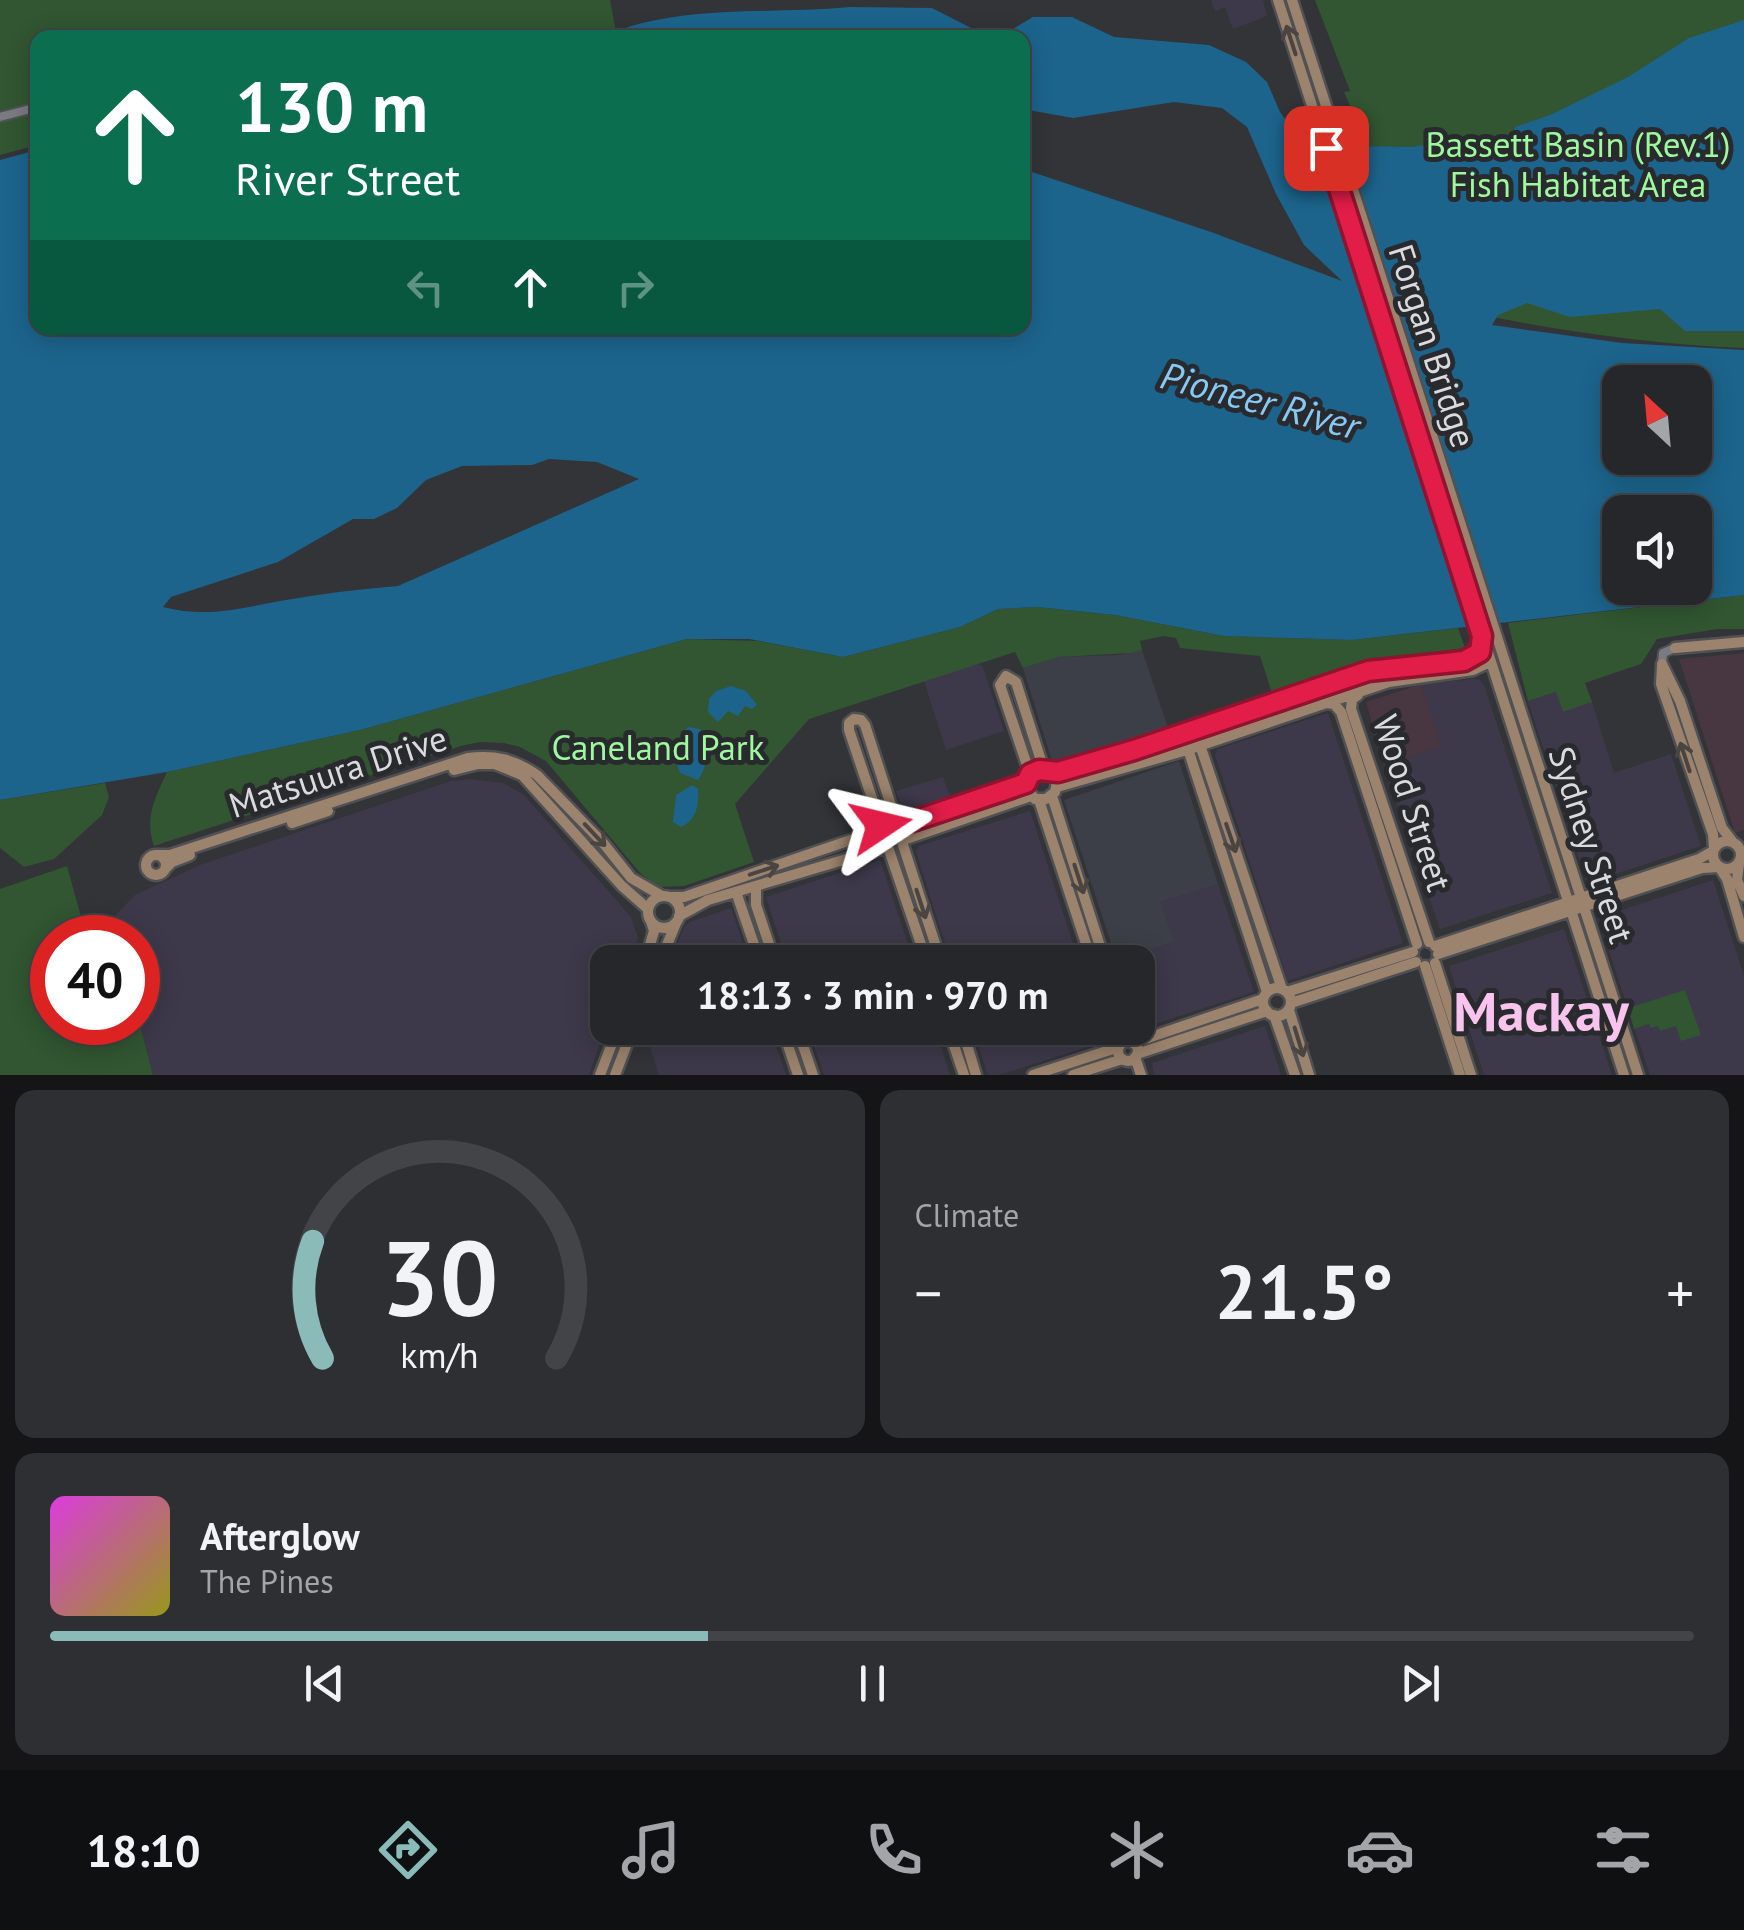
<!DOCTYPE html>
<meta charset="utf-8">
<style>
:root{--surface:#26272a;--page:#2e2f32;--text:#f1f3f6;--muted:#a4a5a8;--line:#424447;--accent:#8bbbb9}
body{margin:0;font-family:"PT Sans",sans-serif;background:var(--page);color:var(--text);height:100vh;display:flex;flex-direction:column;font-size:38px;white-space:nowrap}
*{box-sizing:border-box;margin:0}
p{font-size:32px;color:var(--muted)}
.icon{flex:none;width:55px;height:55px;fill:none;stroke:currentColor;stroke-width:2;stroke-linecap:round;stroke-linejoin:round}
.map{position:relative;height:1075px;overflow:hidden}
.drawer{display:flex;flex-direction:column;gap:15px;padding:15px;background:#151517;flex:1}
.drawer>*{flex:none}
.hud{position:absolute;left:30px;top:30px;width:1000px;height:305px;border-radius:20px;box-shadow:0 5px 25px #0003,0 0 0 2px var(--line);background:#0b6e4f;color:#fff;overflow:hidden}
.needle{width:65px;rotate:334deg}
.controls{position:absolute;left:1602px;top:365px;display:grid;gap:20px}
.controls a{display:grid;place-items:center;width:110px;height:110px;border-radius:20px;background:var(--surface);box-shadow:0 5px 25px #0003,0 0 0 2px var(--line);font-size:50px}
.speed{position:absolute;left:30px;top:915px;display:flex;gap:20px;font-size:50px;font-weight:700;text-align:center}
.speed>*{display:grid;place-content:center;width:130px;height:130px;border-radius:50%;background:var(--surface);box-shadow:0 5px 25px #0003,0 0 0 2px var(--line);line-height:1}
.speed .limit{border:15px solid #d22;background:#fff;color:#111}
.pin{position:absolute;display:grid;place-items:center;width:85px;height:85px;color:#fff;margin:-42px;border-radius:20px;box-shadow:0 5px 15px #0006}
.me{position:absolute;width:110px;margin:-55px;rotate:80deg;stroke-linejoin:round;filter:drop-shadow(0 0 8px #0008)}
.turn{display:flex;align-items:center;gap:35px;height:210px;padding:0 40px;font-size:45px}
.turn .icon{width:130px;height:130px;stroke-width:2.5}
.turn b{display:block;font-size:70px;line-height:85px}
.lanes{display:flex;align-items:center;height:95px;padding:0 40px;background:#0003;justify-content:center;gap:50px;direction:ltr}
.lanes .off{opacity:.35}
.big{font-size:75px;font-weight:800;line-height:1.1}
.drawer .card{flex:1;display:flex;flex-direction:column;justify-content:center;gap:15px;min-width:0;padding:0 35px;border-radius:20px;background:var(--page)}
.drawer .dial{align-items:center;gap:0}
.dial svg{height:260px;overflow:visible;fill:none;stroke:var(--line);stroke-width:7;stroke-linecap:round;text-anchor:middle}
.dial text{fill:var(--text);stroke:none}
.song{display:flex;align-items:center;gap:30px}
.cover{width:120px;height:120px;border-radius:15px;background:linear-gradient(135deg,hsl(300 70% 55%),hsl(60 70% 35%))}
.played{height:10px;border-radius:5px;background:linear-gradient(90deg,var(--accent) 40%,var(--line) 40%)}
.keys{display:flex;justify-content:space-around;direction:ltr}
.heat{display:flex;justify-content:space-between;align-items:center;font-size:55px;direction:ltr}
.drawer .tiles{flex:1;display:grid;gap:15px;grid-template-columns:1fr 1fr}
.card:last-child{grid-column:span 2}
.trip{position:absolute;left:590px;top:945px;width:565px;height:100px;border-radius:20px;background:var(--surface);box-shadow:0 5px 25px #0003,0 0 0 2px var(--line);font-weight:800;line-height:100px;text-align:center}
.tabs{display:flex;height:160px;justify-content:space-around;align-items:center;background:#0f1011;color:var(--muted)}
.tabs .icon{width:70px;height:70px}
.tabs .on{color:var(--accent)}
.tabs b{font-size:45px;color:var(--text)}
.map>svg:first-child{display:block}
.commercial{fill:#3e394a}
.industrial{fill:#483640}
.built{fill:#3d3f48}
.green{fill:#315631}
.water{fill:#1c648c;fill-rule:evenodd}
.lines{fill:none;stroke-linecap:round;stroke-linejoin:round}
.street-casing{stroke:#515154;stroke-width:12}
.secondary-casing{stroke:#515154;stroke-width:15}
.street{stroke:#7a7b80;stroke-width:8}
.secondary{stroke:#9b836d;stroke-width:10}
.oneway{stroke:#4b4541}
.route-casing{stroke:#92132f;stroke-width:25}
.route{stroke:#e11d48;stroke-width:18}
.labels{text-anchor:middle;stroke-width:10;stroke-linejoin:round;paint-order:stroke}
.park-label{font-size:35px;fill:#9ef89e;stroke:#292a2e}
.street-label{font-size:35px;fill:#dbdbde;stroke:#292a2e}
.water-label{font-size:38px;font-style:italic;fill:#88c9f3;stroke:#292a2e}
.town-label{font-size:55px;font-weight:bold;fill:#f8c3ec;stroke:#292a2e}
</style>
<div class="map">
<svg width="1744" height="1075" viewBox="0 0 1744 1075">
<rect width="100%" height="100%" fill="#333438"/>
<path class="commercial" d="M 1211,0 L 1263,0 L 1267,16 L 1233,29 L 1225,7 L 1215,11 Z
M 975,664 L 982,665 L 1004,731 L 946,750 L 924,681 Z
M 1474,679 L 1480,680 L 1484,685 L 1552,893 L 1440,929 L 1384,766 L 1440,746 L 1421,684 Z
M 1557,692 L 1563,712 L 1592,702 L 1614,773 L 1671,754 L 1701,846 L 1587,883 L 1528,701 Z
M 1328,713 L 1403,943 L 1288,981 L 1215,755 L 1218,749 Z
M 943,777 L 951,799 L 903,814 L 896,791 Z
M 470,779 L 503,783 L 524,795 L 631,917 L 638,938 L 629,962 L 608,962 L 607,1023 L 589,1075 L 153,1075 L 138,1018 L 138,938 L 115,937 L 111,920 L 135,895 L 200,865 L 451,781 Z
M 1030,811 L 1079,962 L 951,962 L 916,852 L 919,846 Z
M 880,860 L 914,962 L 787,962 L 766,897 Z
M 1713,880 L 1744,976 L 1744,1075 L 1650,1075 L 1598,918 Z
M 1218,884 L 1254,992 L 1139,1029 L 1138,962 L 1117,961 L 1174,942 L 1161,902 Z
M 731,908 L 749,962 L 670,962 L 684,927 L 690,922 Z
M 1564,929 L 1612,1075 L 1484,1075 L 1449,966 Z
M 1265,1026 L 1281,1075 L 1154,1075 L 1152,1063 Z
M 644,1028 L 770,1028 L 786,1075 L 659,1075 Z
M 808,1028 L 935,1028 L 950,1075 L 824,1075 Z
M 972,1028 L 1100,1028 L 1105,1041 L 999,1075 L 988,1075 Z"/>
<path class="industrial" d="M 1744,653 L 1744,830 L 1735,833 L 1679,659 Z
M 1421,684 L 1441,746 L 1384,766 L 1366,702 Z"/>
<path class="built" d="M 1142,650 L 1168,728 L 1057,763 L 1052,761 L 1023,668 L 1058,657 L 1119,655 Z
M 1179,761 L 1218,884 L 1161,902 L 1174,942 L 1117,961 L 1064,800 Z"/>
<path class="green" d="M 0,0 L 610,0 L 617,37 L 38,38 L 37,145 L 0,155 Z
M 1315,0 L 1744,0 L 1744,348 C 1648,344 1556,330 1461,311 L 1380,147 L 1368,146 L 1344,92 L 1350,91 Z
M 1744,595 L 1744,629 L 1717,629 L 1657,639 L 1641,664 L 1585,683 L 1592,702 L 1563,712 L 1556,692 L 1528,701 L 1508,623 Z
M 1037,607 L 1115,615 L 1224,636 L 1352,640 L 1458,628 L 1465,648 L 1381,659 L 1272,693 L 1260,656 L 1180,648 L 1176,638 L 1163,636 L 1140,641 L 1142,650 L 1131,653 L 1058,657 L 1023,668 L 1015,652 L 809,719 L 735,804 L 754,862 L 684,886 L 659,887 L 641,874 L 546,761 L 520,747 L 504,743 L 480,742 L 461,746 L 154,846 C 144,818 155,798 167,772 L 360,730 L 687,639 L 758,641 L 843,657 L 960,627 L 998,609 Z
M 105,783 L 109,797 L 102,815 L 54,859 L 24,867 L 0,848 L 0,800 Z
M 67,866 L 86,935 L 112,927 L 115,937 L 52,938 L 52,1022 L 138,1022 L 138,1018 L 153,1075 L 0,1075 L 0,889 Z
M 1685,990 L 1701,1035 L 1681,1041 L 1676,1026 L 1660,1031 L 1658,1026 L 1651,1028 L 1649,1024 L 1634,1029 L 1628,1008 Z"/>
<path class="water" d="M 850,7 L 932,8 L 975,30 L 1006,33 L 1033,17 L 1072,17 L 1114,37 L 1209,45 L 1246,62 L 1267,82 L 1280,112 L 1299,138 L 1355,146 L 1412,147 L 1445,142 L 1499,155 L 1509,149 L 1515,127 L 1550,115 L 1628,77 L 1689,38 L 1744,20 L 1744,331 L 1685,331 L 1660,309 L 1570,317 L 1527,303 L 1498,315 L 1492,325 L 1622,343 L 1744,350 L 1744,595 L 1352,640 L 1224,636 L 1115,615 L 1037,607 L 998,609 L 960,627 L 843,657 L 749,639 L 687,639 L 360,730 L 167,772 L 0,800 L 0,160 L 37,150 L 38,328 L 1022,328 L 1023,169 L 1211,232 L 1342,281 L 1304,245 L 1276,194 L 1247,127 L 1222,108 L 1174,102 L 1073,118 L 1023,109 L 1022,38 L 602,37 C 678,3 769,15 850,7 ZM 1620,382 L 1695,382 L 1695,458 L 1620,458 ZM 549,459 L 597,462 L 639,479 L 398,586 C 358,589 319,594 280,601 C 238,609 205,618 163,607 L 171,597 L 278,562 L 353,519 L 374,519 L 397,508 L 426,480 L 462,466 L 532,465 ZM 1620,512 L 1695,512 L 1695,588 L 1620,588 Z
M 731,686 L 746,691 L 757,705 L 752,709 L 745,706 L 738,716 L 728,711 L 718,722 L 708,712 L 709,699 L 716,691 Z
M 689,727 L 699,729 L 709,737 L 724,737 L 729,743 L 746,745 L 748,755 L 736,763 L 730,761 L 723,751 C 703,755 707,768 698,780 L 680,773 C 673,757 673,738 689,727 Z
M 692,785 L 698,789 C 699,805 697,820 681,827 L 673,822 L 676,795 Z"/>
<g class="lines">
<defs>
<path id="street" d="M 0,117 L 38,107
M 1662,664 L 1663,653 L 1675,648"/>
<path id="secondary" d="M 1278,0 L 1624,1075
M 1292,0 L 1638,1075
M 1675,648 L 1744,642
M 1662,664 L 1680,701 L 1722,828 L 1732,841
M 1662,666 L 1661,684 L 1713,834 L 1714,848
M 1358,695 L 1352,699 L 1351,709 L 1429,942
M 1326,703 L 1334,704 L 1341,712 L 1417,944
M 1189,733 L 1200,745 L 1282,989
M 1187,746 L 1267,992
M 454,770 L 478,764 L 495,764 L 522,775 L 622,886 L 648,909
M 1049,771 L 1057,782 L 1055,792 L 1046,799 L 1035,799 L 1026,788 L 1030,774 L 1039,770 L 1058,772 L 1134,750 L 1367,671 L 1471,659 L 1480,652 L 1482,642
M 1030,774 L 1000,685 L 1006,676 L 1016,682 L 1044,770
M 1057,787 L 1187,750 L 1389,682 L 1473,670 L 1490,662
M 1052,796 L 1105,962
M 1039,800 L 1092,962
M 292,823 L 328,811
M 902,824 L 1026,783
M 881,825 L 849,730 L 849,723 L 854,719 L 861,720 L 865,725 L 896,821
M 906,839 L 1031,796
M1713 855a14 14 0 1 1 28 0a14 14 0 1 1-28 0Z
M 903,845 L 941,962
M 889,850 L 927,962
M146 865a10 10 0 1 1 20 0a10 10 0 1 1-20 0Z
M 158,855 L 170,855 L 468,758 C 495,755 514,759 537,775 L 604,844 L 631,878 L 662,896
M 1739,864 L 1737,880 L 1744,896
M 1720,868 L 1727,879 L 1744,937
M 165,869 L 172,862 L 190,855
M 756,887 L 756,905 L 775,962
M 736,892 L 760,962
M648 912a16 16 0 1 1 32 0a16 16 0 1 1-32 0Z
M 671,897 L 684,897 L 877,831
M 679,916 L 708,900 L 884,848
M 1435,946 L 1699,859 L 1713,851
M 1438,954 L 1702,868 L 1719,867
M 645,962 L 654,931 L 651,921
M 660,962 L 676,923
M 1435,963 L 1471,1075
M 1425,966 L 1460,1075
M1263 1002a14 14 0 1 1 28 0a14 14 0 1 1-28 0Z
M 1287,992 L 1413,952
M 1291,1003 L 1416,962
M 1289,1010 L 1309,1075
M 1274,1015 L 1295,1075
M 782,1028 L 798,1075
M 797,1028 L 813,1075
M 948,1028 L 964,1075
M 962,1028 L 976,1075
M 1114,1028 L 1120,1045
M1118 1051a10 10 0 1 1 20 0a10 10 0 1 1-20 0Z
M 1133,1043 L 1263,999
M 1137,1054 L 1267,1011
M 1135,1057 L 1141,1075
M 600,1075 L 618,1028
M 615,1075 L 633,1028
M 1033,1075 L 1119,1047
M 1073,1075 L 1122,1059"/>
</defs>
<use href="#street" class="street-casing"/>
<use href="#secondary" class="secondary-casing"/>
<use href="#street" class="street"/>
<use href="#secondary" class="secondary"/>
</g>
<defs><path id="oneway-shaft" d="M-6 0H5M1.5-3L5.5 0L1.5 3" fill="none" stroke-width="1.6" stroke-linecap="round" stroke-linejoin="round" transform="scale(2.5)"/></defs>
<g class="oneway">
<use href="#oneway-shaft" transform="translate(1291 40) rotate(-108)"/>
<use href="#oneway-shaft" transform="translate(1685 757) rotate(-108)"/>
<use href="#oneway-shaft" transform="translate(595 835) rotate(47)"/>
<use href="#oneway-shaft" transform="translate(1231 838) rotate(71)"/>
<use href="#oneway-shaft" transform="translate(764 870) rotate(-18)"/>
<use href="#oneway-shaft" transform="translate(1079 879) rotate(72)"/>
<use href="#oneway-shaft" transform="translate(921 904) rotate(72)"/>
<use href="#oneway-shaft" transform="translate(1299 1042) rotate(73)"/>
</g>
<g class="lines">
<defs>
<path id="route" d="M 881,825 L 892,820 L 902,824 L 916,820 L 1026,783 L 1030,774 L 1039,770 L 1058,772 L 1134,750 L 1368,671 L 1464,661 L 1480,652 L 1482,636 L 1326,148"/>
</defs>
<use href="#route" class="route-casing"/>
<use href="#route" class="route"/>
</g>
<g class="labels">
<g class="park-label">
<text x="1578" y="157">Bassett Basin (Rev.1)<tspan x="1578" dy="40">Fish Habitat Area</tspan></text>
<text x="658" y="760">Caneland Park</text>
</g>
<g class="street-label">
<text transform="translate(1432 346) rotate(72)" y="12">Forgan Bridge</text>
<text transform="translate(338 772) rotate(-18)" y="12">Matsuura Drive</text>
<text transform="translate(1412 803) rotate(72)" y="12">Wood Street</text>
<text transform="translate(1591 845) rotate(72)" y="12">Sydney Street</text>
</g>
<g class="water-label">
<text transform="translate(1260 401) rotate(15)" y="13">Pioneer River</text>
</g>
<g class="town-label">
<text x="1541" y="1031">Mackay</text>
</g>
</g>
</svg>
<div class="controls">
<a><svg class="needle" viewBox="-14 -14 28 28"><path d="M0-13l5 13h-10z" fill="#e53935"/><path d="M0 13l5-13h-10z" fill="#a4a5a8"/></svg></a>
<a><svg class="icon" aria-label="sound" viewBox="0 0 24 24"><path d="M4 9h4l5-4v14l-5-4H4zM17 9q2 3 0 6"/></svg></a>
</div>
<div class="speed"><div class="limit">40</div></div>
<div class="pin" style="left:1326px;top:148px;background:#d93025"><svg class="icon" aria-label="arrive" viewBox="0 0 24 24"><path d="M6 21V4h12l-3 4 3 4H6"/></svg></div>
<svg class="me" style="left:881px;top:825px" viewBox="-20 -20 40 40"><path d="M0-17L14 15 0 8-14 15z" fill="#e11d48" stroke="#fff" stroke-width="4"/></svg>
<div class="trip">18:13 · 3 min · 970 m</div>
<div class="hud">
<div class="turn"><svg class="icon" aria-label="ahead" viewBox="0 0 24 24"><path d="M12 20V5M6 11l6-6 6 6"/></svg><div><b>130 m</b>River Street</div></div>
<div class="lanes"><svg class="icon off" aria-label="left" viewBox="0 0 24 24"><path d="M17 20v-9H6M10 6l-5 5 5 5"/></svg><svg class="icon" aria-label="ahead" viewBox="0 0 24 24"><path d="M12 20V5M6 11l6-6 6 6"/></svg><svg class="icon off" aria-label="right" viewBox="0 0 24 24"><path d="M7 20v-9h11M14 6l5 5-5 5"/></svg></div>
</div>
</div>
<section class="drawer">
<div class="tiles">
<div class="card dial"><svg viewBox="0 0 100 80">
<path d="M14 69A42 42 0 1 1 86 69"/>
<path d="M14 69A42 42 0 0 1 11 33" stroke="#8bbbb9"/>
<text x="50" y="56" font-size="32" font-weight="700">30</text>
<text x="50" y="72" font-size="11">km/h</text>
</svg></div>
<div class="card"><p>Climate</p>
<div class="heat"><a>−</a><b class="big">21.5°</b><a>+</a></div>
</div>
<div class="card">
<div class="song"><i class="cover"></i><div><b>Afterglow</b><p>The Pines</p></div></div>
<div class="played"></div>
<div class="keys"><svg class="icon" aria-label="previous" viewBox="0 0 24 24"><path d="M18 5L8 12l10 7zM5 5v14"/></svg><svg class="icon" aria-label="pause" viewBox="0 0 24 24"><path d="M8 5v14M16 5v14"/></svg><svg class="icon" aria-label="next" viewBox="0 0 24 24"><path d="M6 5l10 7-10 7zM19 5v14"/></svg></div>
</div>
</div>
</section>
<nav class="tabs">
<b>18:10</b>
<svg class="icon on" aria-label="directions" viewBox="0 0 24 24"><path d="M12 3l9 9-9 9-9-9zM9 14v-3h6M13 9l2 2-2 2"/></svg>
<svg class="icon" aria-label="music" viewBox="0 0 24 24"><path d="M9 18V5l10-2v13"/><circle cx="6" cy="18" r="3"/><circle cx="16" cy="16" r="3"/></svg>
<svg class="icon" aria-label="phone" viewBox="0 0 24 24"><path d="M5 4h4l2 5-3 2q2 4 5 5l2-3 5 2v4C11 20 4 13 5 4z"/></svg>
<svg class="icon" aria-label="climate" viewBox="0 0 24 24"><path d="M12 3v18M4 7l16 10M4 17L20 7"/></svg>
<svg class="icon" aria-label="car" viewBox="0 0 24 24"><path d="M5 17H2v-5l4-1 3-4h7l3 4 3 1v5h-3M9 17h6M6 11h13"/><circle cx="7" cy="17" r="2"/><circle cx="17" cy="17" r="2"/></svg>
<svg class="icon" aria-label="filters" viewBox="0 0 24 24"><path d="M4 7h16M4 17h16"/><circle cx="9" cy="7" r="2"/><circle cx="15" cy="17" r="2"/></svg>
</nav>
